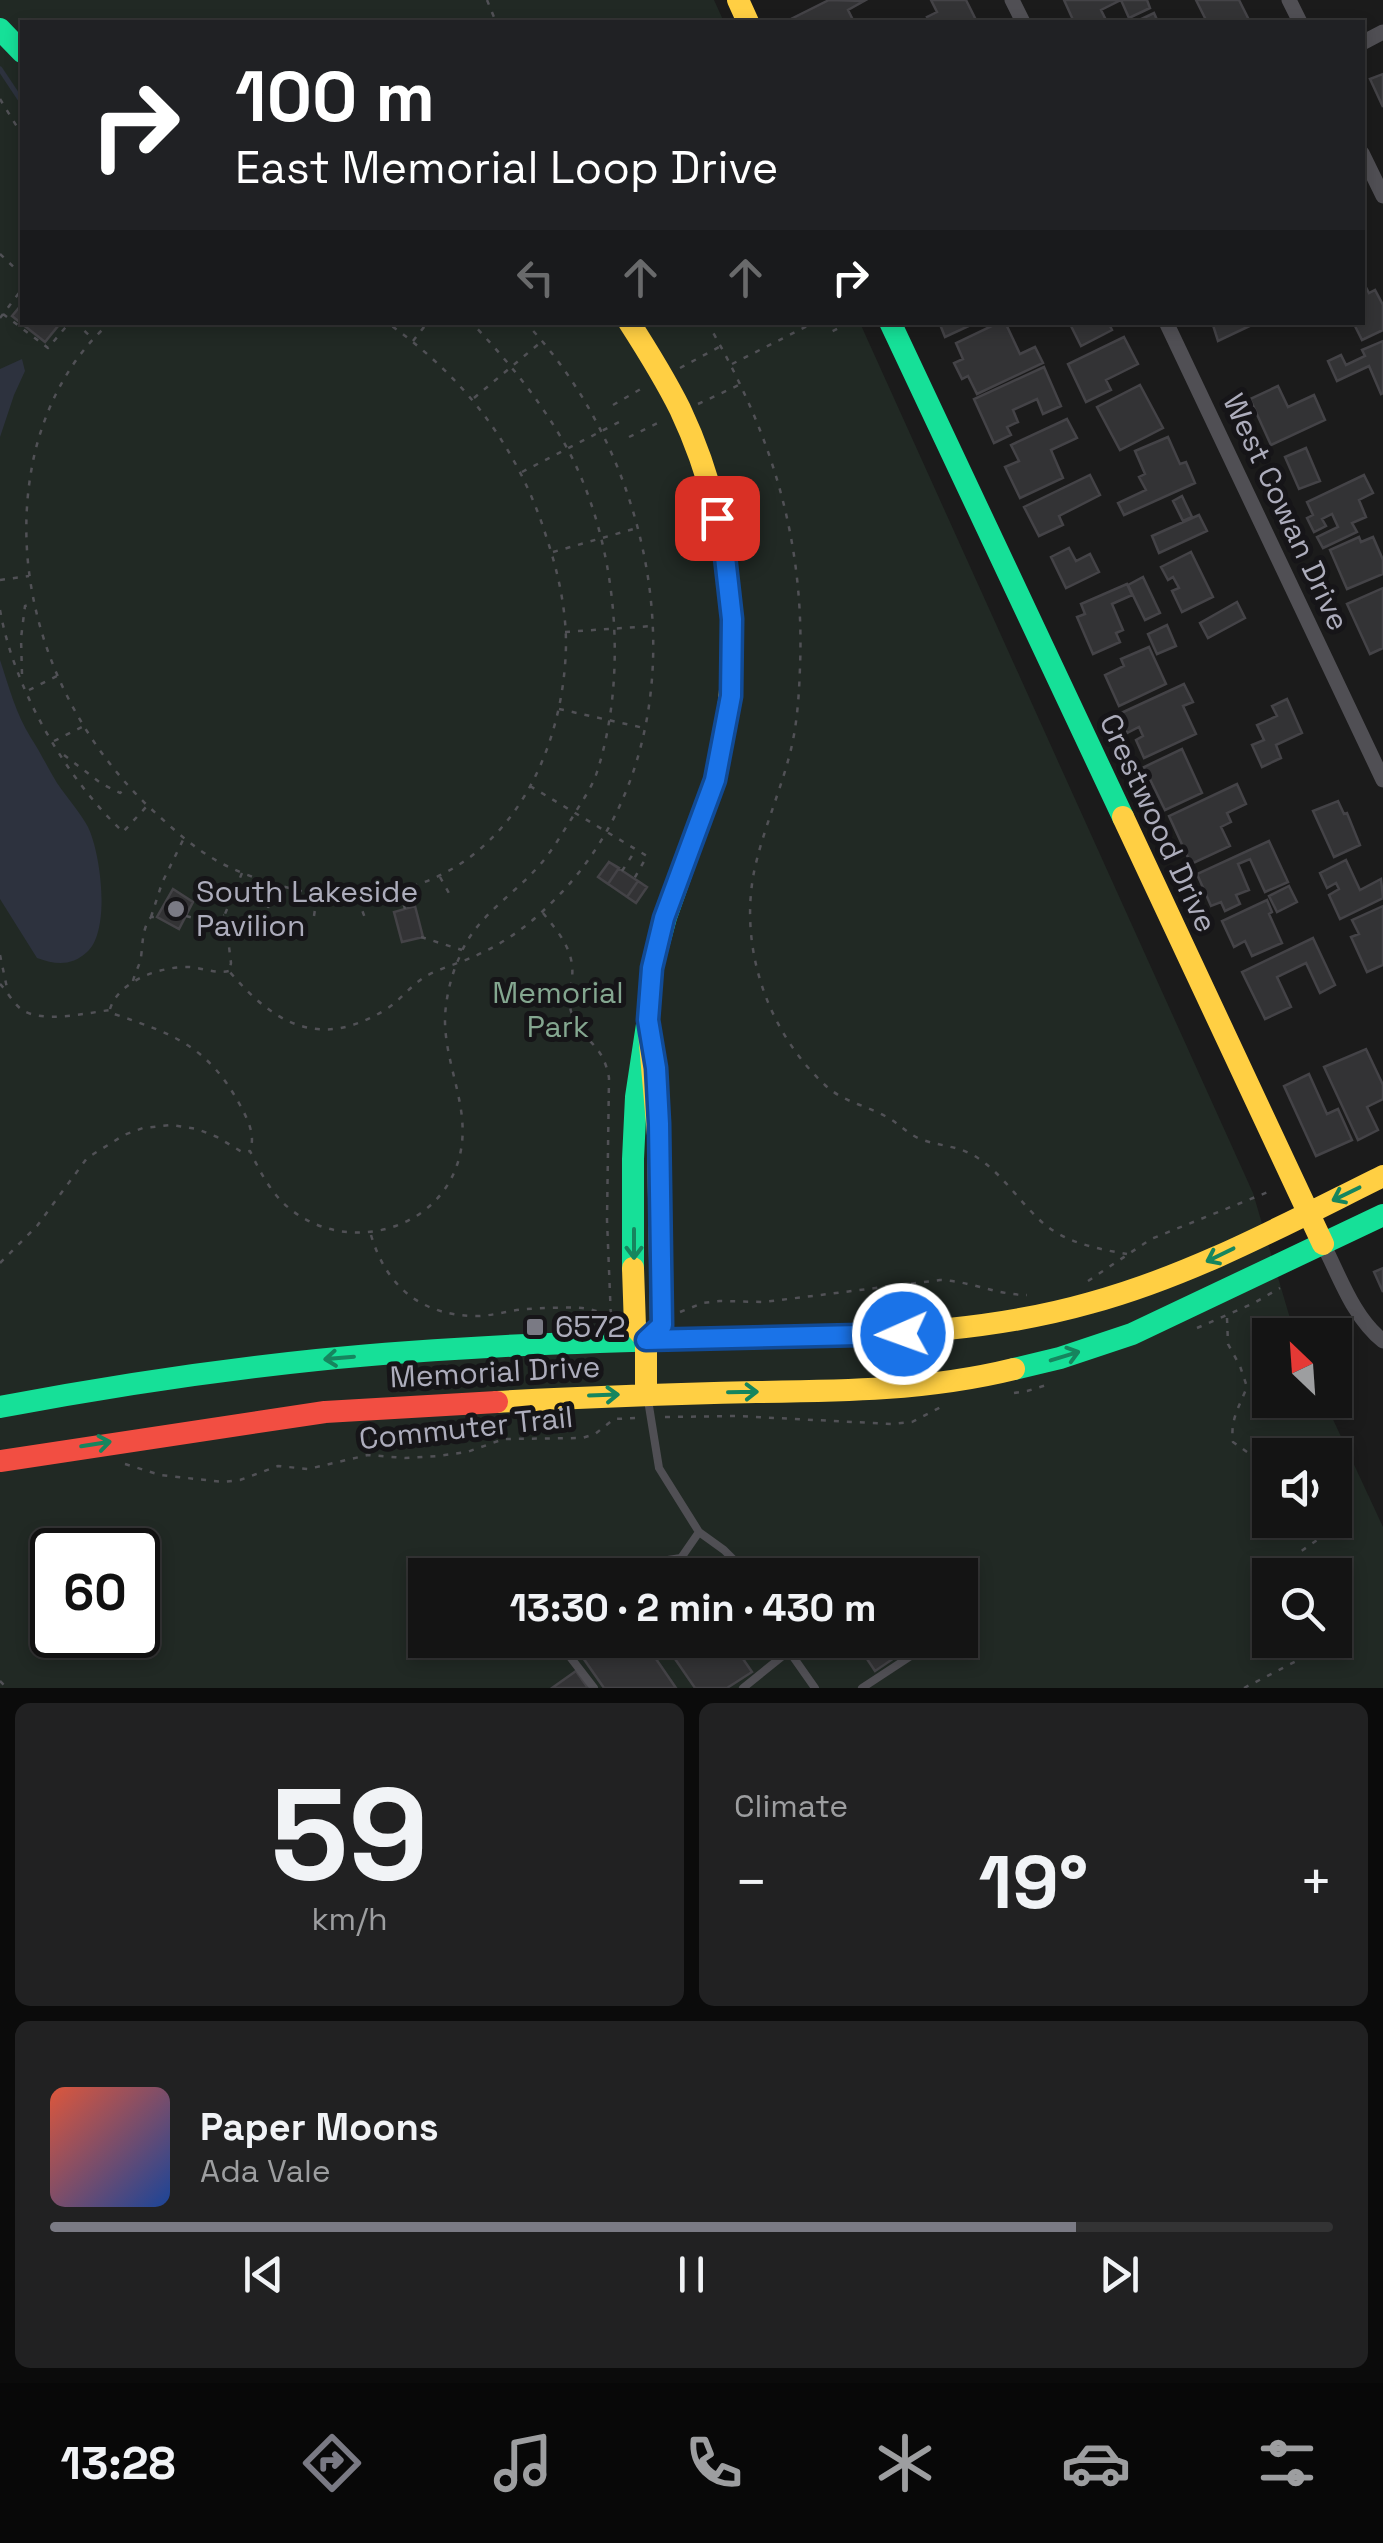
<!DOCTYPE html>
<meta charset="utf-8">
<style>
:root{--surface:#141414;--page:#212122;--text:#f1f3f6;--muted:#9d9ea0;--line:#333334;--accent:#7a7a84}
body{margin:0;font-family:"Space Grotesk",sans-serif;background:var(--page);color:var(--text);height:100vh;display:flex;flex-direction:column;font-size:38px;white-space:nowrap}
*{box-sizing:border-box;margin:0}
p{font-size:32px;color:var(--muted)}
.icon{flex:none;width:55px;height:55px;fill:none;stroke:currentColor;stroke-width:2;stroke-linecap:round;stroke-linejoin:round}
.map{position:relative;height:1688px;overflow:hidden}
.side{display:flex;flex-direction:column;gap:15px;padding:15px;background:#0b0b0b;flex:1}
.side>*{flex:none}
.top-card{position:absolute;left:20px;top:20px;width:1345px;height:305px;border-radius:0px;box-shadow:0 5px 15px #0003,0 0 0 2px var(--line);background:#202124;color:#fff;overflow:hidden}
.needle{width:65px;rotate:335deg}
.controls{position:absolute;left:1252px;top:1318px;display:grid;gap:20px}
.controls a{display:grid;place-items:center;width:100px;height:100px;border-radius:0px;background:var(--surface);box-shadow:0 5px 15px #0003,0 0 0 2px var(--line);font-size:50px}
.speed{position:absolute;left:30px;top:1528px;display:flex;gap:20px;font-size:50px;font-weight:700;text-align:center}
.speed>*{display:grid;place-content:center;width:130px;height:130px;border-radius:50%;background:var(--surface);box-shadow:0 5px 15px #0003,0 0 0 2px var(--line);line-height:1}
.speed .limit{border:5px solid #111;border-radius:15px;background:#fff;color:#111}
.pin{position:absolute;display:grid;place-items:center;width:85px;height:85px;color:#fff;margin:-42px;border-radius:20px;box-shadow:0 5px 15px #0006}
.me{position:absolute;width:110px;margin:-55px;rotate:268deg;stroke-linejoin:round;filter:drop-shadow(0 0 8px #0008)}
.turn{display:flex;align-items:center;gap:35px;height:210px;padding:0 50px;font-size:45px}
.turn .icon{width:130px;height:130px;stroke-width:2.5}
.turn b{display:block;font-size:70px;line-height:85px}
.lanes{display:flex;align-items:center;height:95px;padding:0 50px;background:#0003;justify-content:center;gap:50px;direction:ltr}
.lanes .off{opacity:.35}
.big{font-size:75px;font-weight:700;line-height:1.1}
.side .tile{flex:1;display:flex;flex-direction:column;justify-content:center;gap:15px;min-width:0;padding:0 35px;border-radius:15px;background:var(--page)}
.side .dial{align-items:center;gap:0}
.dial b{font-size:130px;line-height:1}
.song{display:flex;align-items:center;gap:30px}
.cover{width:120px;height:120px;border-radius:15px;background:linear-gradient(135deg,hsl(10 70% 55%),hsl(220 70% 35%))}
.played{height:10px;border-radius:5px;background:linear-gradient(90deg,var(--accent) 80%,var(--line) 80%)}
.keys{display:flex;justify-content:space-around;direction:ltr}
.heat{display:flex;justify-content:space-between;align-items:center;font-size:55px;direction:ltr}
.side .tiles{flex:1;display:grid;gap:15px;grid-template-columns:1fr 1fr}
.tile:last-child{grid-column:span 2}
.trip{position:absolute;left:408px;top:1558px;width:570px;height:100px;border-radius:0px;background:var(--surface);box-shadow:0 5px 15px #0003,0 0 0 2px var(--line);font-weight:700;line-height:100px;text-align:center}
.tabs{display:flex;height:160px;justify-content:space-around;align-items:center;background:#080808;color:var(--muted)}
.tabs .icon{width:70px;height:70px}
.tabs .selected{color:var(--accent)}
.tabs b{font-size:45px;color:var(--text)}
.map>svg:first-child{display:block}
.green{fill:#212924;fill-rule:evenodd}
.water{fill:#2d323e}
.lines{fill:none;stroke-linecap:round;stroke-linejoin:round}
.stream{stroke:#2d323e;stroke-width:5}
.building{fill:#333335;stroke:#444347;stroke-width:2.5}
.path{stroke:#515156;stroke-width:2.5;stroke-dasharray:5 8;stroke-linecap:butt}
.lane{stroke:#504f54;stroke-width:8}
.street{stroke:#504f54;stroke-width:15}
.fast{stroke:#16e098;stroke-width:22}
.slow{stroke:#ffcf43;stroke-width:22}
.jam{stroke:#f24e42;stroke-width:22}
.oneway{stroke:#16855e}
.route-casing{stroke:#114b97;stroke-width:25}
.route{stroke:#1a73e8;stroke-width:18}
.poi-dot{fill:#7a7a84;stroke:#161518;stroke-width:4}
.labels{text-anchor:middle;stroke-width:10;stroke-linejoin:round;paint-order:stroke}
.street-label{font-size:30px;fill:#adadbc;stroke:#161518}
.poi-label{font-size:30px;fill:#adadbc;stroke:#161518;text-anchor:start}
.park-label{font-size:30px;fill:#84a790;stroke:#161518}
</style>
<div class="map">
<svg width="1383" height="1688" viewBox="0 0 1383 1688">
<rect width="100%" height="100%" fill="#1b1b1b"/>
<path class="green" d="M 0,0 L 714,0 L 724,22 L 22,22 L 22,322 L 860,323 L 1253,1193 L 1295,1335 L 1270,1335 L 1270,1400 L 1324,1400 L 1383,1527 L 1383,1688 L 0,1688 ZM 1270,1455 L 1335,1455 L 1335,1520 L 1270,1520 ZM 52,1550 L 138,1550 L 138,1635 L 52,1635 ZM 425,1575 L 960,1575 L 960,1640 L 425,1640 ZM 1270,1575 L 1335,1575 L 1335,1640 L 1270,1640 Z"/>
<path class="water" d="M 22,359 L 25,371 L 14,395 L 0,437 L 0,369 Z
M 0,660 C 9,687 16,714 31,738 C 39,750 48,768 57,783 C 67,798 80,812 88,827 C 101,854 111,931 87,952 C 72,966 56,965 37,958 L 0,899 Z"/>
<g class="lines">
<path class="stream" d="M 0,69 L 22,102"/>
</g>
<path class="building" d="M 829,0 L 864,1 L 848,10 L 854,22 L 793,22 L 791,19 Z
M 931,0 L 966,0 L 977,22 L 930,22 L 927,17 L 937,12 Z
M 1064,0 L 1147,0 L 1150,8 L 1129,18 L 1121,0 L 1101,10 L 1107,22 L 1074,22 Z
M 1196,0 L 1239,0 L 1250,22 L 1207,22 Z
M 1154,13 L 1158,22 L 1135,22 Z
M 1383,74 L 1383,107 L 1370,79 Z
M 1362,280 L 1369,293 L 1375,290 L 1383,305 L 1383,330 L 1362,340 L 1353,322 L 1362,322 Z
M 22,304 L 22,322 L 54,322 L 58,326 L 45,342 L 12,316 Z
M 939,322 L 967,322 L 969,326 L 945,337 Z
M 1000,322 L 1005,322 L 1020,354 L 1035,347 L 1043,363 L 977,394 L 968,376 L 962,379 L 954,363 L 963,359 L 956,343 Z
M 1069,322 L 1108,322 L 1112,330 L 1081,346 Z
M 1212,322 L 1258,322 L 1218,341 Z
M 1124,337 L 1138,364 L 1106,380 L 1111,390 L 1086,402 L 1068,364 Z
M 1383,341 L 1383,393 L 1381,394 L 1369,366 L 1337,381 L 1328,361 L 1341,355 L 1346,365 L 1365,356 L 1362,350 Z
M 1044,367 L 1061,406 L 1043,414 L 1037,399 L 1013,410 L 1018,422 L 1007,427 L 1011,435 L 994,443 L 974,399 Z
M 1140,385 L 1163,428 L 1120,450 L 1097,407 Z
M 1278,386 L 1288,407 L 1314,395 L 1325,420 L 1271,445 L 1250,399 Z
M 1067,419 L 1077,438 L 1051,450 L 1063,478 L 1020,498 L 1005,467 L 1019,461 L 1011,445 Z
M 1168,437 L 1180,464 L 1186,462 L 1195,483 L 1124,515 L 1118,503 L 1146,490 L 1139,477 L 1145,474 L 1135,451 Z
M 1306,448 L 1320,481 L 1299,489 L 1285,457 Z
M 1090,475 L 1100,495 L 1059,516 L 1063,525 L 1039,536 L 1024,507 Z
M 1364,475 L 1373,493 L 1359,500 L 1366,517 L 1352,523 L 1357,532 L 1323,548 L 1317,537 L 1338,527 L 1332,514 L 1322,519 L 1326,526 L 1314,532 L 1307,518 L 1313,515 L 1307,502 Z
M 1182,496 L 1192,517 L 1183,521 L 1173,501 Z
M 1199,515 L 1207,531 L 1159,553 L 1152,536 Z
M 1359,537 L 1361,542 L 1373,537 L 1383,560 L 1383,574 L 1347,589 L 1330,550 Z
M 1069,548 L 1076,561 L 1090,554 L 1099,572 L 1066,588 L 1051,557 Z
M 1191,552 L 1213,597 L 1182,612 L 1172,591 L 1179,588 L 1173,577 L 1168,580 L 1161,567 Z
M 1143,577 L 1160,613 L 1145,620 L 1128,585 Z
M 1127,584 L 1132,595 L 1112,604 L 1123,630 L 1116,633 L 1120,642 L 1093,654 L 1077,617 L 1085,614 L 1081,604 Z
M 1383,588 L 1383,648 L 1370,654 L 1347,604 Z
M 1237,602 L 1245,618 L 1208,638 L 1200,623 Z
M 1167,625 L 1176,646 L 1157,654 L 1148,634 Z
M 1149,647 L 1166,684 L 1119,706 L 1105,675 L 1124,666 L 1121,659 Z
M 1184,684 L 1193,702 L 1183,706 L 1196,734 L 1144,758 L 1136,740 L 1143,736 L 1139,727 L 1127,733 L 1119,714 Z
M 1287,699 L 1302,733 L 1276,745 L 1281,758 L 1262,767 L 1252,745 L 1264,740 L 1257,725 L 1277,716 L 1272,706 Z
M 1182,749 L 1202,793 L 1165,810 L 1144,767 Z
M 1237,784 L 1246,804 L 1227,813 L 1231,822 L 1221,827 L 1230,846 L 1191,864 L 1169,816 Z
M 1338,801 L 1344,814 L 1347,813 L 1360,845 L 1334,857 L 1313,811 Z
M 1269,841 L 1288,882 L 1265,892 L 1250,859 L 1238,864 L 1249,890 L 1236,895 L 1240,904 L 1225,911 L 1221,902 L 1211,906 L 1197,874 Z
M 1346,860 L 1360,890 L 1381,879 L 1383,898 L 1340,919 L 1329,895 L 1339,889 L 1336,883 L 1327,888 L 1320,873 Z
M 609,862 L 647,887 L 636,903 L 598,877 Z
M 609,862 L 619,868 L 608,884 L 598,877 Z
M 638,881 L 647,887 L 636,903 L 627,897 Z
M 1289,886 L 1297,902 L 1277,912 L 1269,896 Z
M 173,889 L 193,902 L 179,929 L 157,917 Z
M 1267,900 L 1272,912 L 1269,914 L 1282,943 L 1252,956 L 1245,941 L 1234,947 L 1222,921 Z
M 415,906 L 423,937 L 402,942 L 394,912 Z
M 1383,906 L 1383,965 L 1367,972 L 1351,937 L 1359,934 L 1352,920 Z
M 1313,938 L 1335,985 L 1320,993 L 1306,963 L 1277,977 L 1291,1007 L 1265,1019 L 1242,972 Z
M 1366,1049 L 1383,1085 L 1383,1099 L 1367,1107 L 1378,1130 L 1358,1140 L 1324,1067 Z
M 1309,1074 L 1327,1114 L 1338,1109 L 1352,1140 L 1316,1156 L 1284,1086 Z
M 1383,1268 L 1383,1292 L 1374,1272 Z
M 571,1640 L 603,1640 L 581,1655 Z
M 603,1640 L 643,1640 L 676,1688 L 604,1688 L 581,1655 Z
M 662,1640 L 730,1640 L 752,1672 L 727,1688 L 695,1688 Z
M 877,1640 L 900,1640 L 906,1650 L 875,1671 L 861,1650 Z
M 576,1671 L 588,1688 L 552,1688 Z"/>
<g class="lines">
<path class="path" d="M 487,0 L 496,22
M 0,99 L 22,135
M 0,254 L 22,275
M 3,314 L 48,348 L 70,322
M 0,318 L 22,289
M 75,322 L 91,337
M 111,322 C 72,355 47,403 35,452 C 5,581 55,717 149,807 C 172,828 194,849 221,863 C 244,875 268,883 293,889 C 355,905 423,894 474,854 C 536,805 565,721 566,644 C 566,608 558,572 547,539 C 519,448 464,376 386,322
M 707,322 C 771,432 805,539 800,667 C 799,697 797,728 789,757 C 779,795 762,833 754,872 C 739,949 768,1032 825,1085 C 843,1102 865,1105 885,1116 C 899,1123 908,1135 923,1140 C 940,1146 957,1146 973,1155 C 1001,1171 1019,1202 1043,1223 C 1066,1243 1098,1249 1127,1254
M 826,322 L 831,332 L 851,322
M 413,341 L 428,322
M 732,364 L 815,322
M 680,368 L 721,346
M 474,398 L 541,342
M 698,404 L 741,384
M 613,405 L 646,386
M 629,437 L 664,420
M 522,472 L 621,421
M 553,552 L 637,528
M 0,580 L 29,576
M 0,610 C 14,689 65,777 123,832 L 147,806
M 565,632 L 652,626
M 22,674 L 21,638 L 25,606 L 33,604
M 29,690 L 57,676
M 559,709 L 644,728
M 54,741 L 82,727
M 64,755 L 102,784 L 120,793 L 127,787
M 530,786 L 647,856 L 634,879
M 622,871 L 635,851
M 242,873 L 225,914 L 231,963 L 229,971 C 274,1024 319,1050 385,1010 C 400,1001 411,985 426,976 C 441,968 460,963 475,956 C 500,945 524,929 544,910 C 711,756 672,477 525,322
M 440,877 L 450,895
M 400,892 L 405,909
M 358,899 L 365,918
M 268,908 L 273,886
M 543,913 C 559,933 575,951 572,978 C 570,992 567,1003 573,1017 C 585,1044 603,1043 609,1078 L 607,1220 L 611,1319
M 186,916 L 205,921 L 224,915
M 314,916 L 317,896
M 151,917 L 162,883 L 183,840
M 421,937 L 462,950
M 0,955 L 7,988
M 133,981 C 135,972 140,965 141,957 C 143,942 142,929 151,917 L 157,917
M 0,984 C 7,991 13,1003 21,1009 C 41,1024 86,1013 110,1010 L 114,1014 C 173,1034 208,1046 240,1105 C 247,1118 256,1135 250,1150
M 110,1009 C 119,980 162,966 190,967 C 203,968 215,974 229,971
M 371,1235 C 387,1289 424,1317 480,1316 C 496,1315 511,1310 527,1309 C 544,1308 564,1307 582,1308 C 592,1309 601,1313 612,1314
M 0,1263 L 37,1226 L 87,1158 L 124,1135 L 143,1128 L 171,1125 L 197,1129 L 217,1137 L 242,1152 L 250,1151 C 261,1174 273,1197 294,1212 C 348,1252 434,1232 457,1165 C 475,1113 444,1069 445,1017 C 446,997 451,976 459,958 C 474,918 510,898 537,868 C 551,853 561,835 572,818 C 580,804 592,788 597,772 C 629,673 617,540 567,448 C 541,401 508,361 471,322
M 1088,1281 L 1151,1239 L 1273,1190
M 680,1312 L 703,1303 L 720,1301 L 764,1302 L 940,1280 C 970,1281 997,1295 1027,1295
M 1227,1318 L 1228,1344 L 1240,1366 L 1247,1387 C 1239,1407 1230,1420 1233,1442 L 1257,1459 L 1270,1465
M 1197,1328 L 1254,1303 L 1280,1288
M 1014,1393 L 1027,1391 L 1050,1384
M 665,1417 L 737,1416 L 892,1424 L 912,1422 L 943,1406
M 125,1464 L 160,1475 L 223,1482 L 240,1480 L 278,1466 L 308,1469 L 368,1455 L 405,1458 L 438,1456 L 467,1452 L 504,1439 L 582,1438 L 595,1434 L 614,1419 L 637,1418
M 1300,1575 L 1297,1567 L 1300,1552 L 1327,1533 L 1326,1520
M 0,1681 L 7,1688
M 1244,1688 L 1306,1656 L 1314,1640"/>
<path class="lane" d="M 648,1400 L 659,1468 L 699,1532 L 724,1550 L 749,1575
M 590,1575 L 608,1569 L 681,1558 L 699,1532
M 557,1640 L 594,1688
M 785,1640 L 789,1651 L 815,1688
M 743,1688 L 789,1651
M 862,1688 L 923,1648"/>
<path class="street" d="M 1012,0 L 1023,22
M 1289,0 L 1300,22
M 1362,43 L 1383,32
M 1362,153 L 1383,196
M 1166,322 L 1383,780
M 1323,1244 C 1340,1277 1353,1317 1383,1341"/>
<path class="fast" d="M 0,29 L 22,52
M 890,322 L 1123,817
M 633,1268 L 633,1159 L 636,1097 L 648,1018 L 653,965 L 666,917 L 715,778 L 728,711
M 1014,1369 L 1060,1358 L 1132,1334 L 1383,1215
M 0,1407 C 105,1387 210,1371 317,1360 C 476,1344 636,1340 796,1337"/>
<path class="slow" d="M 738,0 L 748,22
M 629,322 C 647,350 665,379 680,409 C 724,502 740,609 728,711
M 1123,817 L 1323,1244
M 633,1268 L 635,1327 L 646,1339 L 661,1325 L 658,1135 L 648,1021
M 796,1337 C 895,1335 995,1330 1090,1303 C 1193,1275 1288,1223 1383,1176
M 646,1339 L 646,1394
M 497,1402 C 584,1397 670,1394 756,1392 C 843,1391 929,1390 1014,1369"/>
<path class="jam" d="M 0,1461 L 325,1412 L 497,1402"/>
</g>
<defs><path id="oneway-shaft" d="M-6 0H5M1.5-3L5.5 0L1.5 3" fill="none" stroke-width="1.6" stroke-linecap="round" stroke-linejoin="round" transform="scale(2.5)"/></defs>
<g class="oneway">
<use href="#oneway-shaft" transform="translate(1346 1194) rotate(154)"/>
<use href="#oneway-shaft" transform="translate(634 1244) rotate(90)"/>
<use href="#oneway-shaft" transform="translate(1220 1255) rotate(154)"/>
<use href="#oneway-shaft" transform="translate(1065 1356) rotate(-17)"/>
<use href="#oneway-shaft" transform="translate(339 1358) rotate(175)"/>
<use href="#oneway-shaft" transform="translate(743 1392) rotate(-1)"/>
<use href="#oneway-shaft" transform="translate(604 1395) rotate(-2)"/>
<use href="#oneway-shaft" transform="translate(96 1444) rotate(-9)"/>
</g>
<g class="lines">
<defs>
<path id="route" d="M 717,518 L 725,557 L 732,619 L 731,696 L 715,780 L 664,918 L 652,968 L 648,1020 L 656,1068 L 659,1124 L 662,1325 L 646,1340 L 903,1334"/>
</defs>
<use href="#route" class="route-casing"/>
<use href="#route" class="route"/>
</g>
<g class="poi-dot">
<circle cx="176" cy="909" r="10"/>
<rect x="525" y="1317" width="20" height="20" rx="5"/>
</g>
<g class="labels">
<g class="street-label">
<text transform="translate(1286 512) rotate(65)" y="10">West Cowan Drive</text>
<text transform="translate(1158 823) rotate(65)" y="10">Crestwood Drive</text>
<text transform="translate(495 1372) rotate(-3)" y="10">Memorial Drive</text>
<text transform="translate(466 1428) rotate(-6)" y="10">Commuter Trail</text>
</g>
<g class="poi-label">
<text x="196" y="902">South Lakeside<tspan x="196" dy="34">Pavilion</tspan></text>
<text x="555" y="1337">6572</text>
</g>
<g class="park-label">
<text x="558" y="1003">Memorial<tspan x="558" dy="34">Park</tspan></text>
</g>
</g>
</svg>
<div class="controls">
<a><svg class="needle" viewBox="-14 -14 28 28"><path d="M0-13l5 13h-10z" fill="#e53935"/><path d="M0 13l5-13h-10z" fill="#9d9ea0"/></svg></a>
<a><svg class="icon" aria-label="sound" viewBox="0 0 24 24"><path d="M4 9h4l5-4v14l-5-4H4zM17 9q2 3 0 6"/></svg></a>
<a><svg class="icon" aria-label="search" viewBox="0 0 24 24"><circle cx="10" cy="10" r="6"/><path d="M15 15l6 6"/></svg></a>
</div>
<div class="speed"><div class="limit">60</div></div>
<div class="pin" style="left:717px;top:518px;background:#d93025"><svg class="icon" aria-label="arrive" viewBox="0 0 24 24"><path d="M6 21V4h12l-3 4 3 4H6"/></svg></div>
<svg class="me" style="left:903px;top:1334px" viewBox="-20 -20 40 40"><circle r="17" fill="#1a73e8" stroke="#fff" stroke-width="3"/><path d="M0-11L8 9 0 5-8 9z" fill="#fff"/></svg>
<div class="trip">13:30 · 2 min · 430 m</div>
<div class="top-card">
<div class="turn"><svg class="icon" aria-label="right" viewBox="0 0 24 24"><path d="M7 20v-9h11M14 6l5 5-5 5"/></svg><div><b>100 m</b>East Memorial Loop Drive</div></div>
<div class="lanes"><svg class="icon off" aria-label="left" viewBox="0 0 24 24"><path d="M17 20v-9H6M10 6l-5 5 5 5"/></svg><svg class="icon off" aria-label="ahead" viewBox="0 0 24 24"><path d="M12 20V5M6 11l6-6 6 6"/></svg><svg class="icon off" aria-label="ahead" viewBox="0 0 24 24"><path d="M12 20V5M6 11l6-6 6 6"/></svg><svg class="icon" aria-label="right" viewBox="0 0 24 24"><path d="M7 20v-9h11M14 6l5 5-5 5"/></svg></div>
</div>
</div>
<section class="side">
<div class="tiles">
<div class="tile dial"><b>59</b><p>km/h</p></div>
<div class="tile"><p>Climate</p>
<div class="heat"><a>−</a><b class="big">19°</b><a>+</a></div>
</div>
<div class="tile">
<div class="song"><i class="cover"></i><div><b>Paper Moons</b><p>Ada Vale</p></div></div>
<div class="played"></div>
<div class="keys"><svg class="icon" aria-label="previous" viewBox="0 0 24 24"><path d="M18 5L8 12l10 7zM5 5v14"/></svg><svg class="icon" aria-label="pause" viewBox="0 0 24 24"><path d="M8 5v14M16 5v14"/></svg><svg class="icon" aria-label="next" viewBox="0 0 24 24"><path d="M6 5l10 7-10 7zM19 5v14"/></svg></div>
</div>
</div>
</section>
<nav class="tabs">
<b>13:28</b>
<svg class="icon selected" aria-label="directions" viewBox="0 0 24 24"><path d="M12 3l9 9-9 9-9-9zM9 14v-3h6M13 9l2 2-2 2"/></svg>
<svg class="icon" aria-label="music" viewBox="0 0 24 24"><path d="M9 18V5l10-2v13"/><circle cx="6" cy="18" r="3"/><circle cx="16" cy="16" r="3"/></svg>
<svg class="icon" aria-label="phone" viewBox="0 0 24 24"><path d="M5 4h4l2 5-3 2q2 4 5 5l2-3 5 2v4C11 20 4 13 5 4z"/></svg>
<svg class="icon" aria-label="climate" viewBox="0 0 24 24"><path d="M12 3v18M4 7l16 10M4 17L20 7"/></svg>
<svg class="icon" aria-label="car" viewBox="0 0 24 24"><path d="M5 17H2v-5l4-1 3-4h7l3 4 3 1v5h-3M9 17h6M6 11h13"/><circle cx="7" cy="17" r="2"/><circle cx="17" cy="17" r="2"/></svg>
<svg class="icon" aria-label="filters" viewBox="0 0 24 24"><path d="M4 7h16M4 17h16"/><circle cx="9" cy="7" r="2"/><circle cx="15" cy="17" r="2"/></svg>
</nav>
